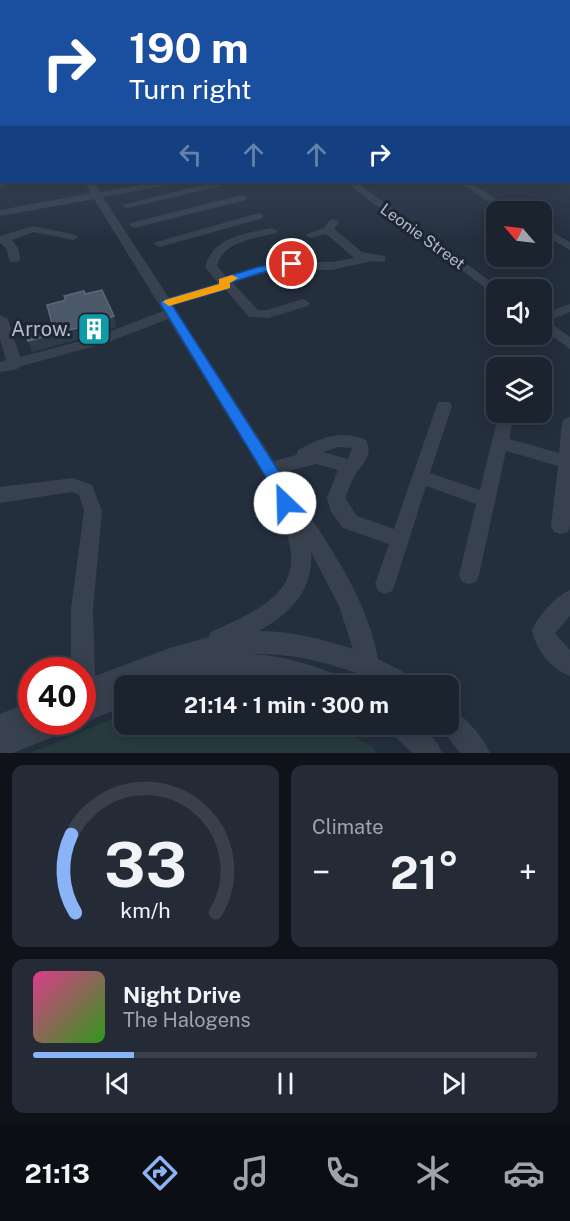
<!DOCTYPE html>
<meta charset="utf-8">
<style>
:root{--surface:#1b232e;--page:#242b36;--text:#f1f3f6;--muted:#a0a4aa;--line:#39404a;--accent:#8ab4f8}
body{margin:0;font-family:"Public Sans",sans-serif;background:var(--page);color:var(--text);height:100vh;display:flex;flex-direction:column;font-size:22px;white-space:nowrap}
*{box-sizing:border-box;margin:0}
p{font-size:20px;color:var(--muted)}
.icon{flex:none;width:33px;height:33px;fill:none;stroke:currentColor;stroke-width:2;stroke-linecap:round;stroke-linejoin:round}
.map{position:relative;height:753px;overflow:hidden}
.sheet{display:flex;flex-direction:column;gap:12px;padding:12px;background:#0f1319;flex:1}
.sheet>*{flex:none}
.top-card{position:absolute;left:0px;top:0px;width:570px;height:183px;box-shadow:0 3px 15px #0003,0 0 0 2px var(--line);background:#1a4fa0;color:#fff;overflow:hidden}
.needle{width:39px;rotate:298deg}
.buttons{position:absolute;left:486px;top:201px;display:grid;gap:12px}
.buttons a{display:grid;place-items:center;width:66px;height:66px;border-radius:12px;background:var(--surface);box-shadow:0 3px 15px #0003,0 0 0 2px var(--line);font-size:30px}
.speed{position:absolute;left:18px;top:657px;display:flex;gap:12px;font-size:30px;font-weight:700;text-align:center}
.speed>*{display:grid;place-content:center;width:78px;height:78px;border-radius:50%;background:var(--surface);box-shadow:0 3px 15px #0003,0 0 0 2px var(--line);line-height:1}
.speed .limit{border:9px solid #d22;background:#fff;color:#111}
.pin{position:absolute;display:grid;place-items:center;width:51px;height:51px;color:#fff;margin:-26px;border:3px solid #fff;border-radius:50%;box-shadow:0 2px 6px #0007}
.me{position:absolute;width:66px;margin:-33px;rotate:336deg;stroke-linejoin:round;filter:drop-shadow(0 0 4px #0008)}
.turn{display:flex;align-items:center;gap:21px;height:126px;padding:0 30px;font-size:27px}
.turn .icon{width:78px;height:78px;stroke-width:2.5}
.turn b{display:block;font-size:42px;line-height:51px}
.lanes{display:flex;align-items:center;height:57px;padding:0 30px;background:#0003;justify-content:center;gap:30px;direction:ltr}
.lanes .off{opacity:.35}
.big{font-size:45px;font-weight:700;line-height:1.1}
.sheet .card{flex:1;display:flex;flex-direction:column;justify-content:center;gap:9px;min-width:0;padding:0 21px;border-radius:12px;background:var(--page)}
.sheet .dial{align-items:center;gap:0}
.dial svg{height:156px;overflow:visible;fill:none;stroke:var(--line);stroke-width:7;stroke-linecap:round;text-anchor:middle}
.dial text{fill:var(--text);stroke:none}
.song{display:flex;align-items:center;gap:18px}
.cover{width:72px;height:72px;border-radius:9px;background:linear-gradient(135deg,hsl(330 70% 55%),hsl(110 70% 35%))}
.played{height:6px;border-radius:3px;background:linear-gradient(90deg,var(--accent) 20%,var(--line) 20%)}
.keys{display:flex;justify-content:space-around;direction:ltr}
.heat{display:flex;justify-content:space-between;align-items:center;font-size:33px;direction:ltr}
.sheet .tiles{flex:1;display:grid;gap:12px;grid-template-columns:1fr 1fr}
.card:last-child{grid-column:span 2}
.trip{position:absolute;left:114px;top:675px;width:345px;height:60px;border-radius:12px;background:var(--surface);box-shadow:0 3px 15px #0003,0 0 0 2px var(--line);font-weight:700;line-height:60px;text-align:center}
.tab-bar{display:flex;height:96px;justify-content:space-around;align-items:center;background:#0b0e12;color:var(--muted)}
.tab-bar .icon{width:42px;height:42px}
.tab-bar .on{color:var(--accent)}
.tab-bar b{font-size:27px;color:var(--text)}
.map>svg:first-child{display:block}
.green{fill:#263c3f}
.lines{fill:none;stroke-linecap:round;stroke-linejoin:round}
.minor{fill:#38414e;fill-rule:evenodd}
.shaded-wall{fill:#2f3b4b}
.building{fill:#4b5868;stroke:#5c6777;stroke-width:1.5}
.route{fill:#1a73e8;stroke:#114b97;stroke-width:1.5}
.slow{fill:#f59e0b}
.labels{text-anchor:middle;stroke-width:6;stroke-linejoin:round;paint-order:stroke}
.far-street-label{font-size:16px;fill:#b4bcc9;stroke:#1d2633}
.poi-label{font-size:20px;fill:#b4bcc9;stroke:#1d2633;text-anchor:end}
</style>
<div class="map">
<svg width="570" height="753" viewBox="0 0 570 753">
<rect width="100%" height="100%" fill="#242f3e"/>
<path class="green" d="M 124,714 L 124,724 L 329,725 L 372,746 L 377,753 L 30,753 Z"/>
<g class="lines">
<path class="minor" d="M 568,136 L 570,136 L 570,141 L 568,140 Z
M 0,142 L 2,142 L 2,148 L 0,148 Z
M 568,149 L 570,150 L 570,156 L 568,155 Z
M 0,153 L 2,153 L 2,159 L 0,159 Z
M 568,175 L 570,176 L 570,182 L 568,182 Z
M 0,181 L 2,181 L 13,182 L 0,187 Z
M 84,182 L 94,182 L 100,192 L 155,182 L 173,182 L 168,185 L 103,197 L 169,298 L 218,283 L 205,267 C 213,237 246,233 272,228 L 278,231 L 276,233 C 254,239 223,241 217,266 L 226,276 L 277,262 L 332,262 L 354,258 L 326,234 L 311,238 L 305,235 L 324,228 L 330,220 L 334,219 L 339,222 L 334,229 L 362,252 L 385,256 L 385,262 L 372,261 L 332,270 L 277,270 L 232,282 L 258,310 L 267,310 L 303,299 L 310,303 L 308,306 L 268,318 L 249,317 L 225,289 L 173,305 L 274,461 L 296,455 L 298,450 C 320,438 341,429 366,440 C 374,455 362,464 355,475 C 351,482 348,491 345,498 L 357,516 L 394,529 L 438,402 L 450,402 L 452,406 L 430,473 L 480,490 L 499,412 L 515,412 L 509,439 L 559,453 L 562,423 L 564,419 L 570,417 L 570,527 L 568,532 L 561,534 L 554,532 L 551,526 L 558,466 L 506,451 L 479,575 L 476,582 L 469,584 L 462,582 L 459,575 L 476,504 L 426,486 L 395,584 L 392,591 L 385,594 L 378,591 L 375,584 L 389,544 L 343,528 L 331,512 L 327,498 L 338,470 L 316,464 L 281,473 C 318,530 366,591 378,659 L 415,678 L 418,686 L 356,686 L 356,673 C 320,660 288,653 249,654 C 283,655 313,665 344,678 L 347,686 L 304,686 L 264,677 L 240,676 L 215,677 L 176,686 L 124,686 L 124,706 L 82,724 L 76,722 L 82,722 L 82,670 L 71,670 L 71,609 L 84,511 L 79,495 L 72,492 L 0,503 L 0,487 L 73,478 L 92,485 L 102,511 L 93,609 L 95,676 L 170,648 L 209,637 L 211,632 C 244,616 295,599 291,554 C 290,537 282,521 277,505 L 279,500 L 168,319 L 106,343 L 22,366 L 15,370 L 0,372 L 0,362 L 6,360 L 0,339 L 0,315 L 8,319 L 20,357 L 96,337 L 163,311 L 94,199 L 0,216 L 0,210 L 91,193 ZM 339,447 L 352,448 L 348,459 L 323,452 ZM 311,552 L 339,606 L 353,649 C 322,639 292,631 259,631 C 290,614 314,590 311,552 Z
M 215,182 L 227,182 L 221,186 L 127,208 L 122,205 Z
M 345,182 L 356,182 L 502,290 L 496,290 L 496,294 L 492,293 Z
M 458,182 L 469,182 L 517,212 L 504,212 Z
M 242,195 L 246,196 L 246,200 L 134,228 L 129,225 L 130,223 Z
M 259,213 L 263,214 L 263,218 L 160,247 L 154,244 L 156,242 Z
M 33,226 L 73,234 L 79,237 L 73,240 L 34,232 L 12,240 L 18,248 L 20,259 L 18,262 L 10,262 L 6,248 L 0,243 L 0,236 Z
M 542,226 L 570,242 L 570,250 L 542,234 Z
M 570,304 L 570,312 L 548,321 L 570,337 L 570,349 L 542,329 L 542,314 Z
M 570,590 L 570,616 L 555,633 L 570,650 L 570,676 C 551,669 536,650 532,630 C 538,616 556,596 570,590 Z
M 32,701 L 32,722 L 71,722 L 68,731 L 13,753 L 0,753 L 0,714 Z
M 448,708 C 465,715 483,737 490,753 L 460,753 L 438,724 L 448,724 Z
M 389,724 L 419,724 L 438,744 L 442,753 L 412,753 L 392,733 Z"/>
</g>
<path class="shaded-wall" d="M 114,316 L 116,327 L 95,335 L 32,352 L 28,341 Z"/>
<path class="building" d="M 102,290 L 114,316 L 92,324 L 28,341 L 26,334 L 53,327 L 47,305 L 66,300 L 64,296 L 84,291 L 85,294 Z"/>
<linearGradient id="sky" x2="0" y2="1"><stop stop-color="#141a22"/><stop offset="0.56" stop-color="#3f4d63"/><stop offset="1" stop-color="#3f4d63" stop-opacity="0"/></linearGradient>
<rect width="570" height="241" fill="url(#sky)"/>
<path class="route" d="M 292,261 L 298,264 L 296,266 L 260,273 L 230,283 L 230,288 L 172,305 L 285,481 L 293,503 L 291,508 L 285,510 L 279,508 L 272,487 L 160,303 L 161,301 L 219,284 L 219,279 L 258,267 Z"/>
<path class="slow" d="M 232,275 L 238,278 L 230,283 L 230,288 L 169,306 L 163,302 L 165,300 L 219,284 L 219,279 Z"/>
<defs>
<symbol id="building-square" viewBox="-11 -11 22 22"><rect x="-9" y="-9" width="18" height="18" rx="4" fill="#0f9aa8" stroke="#1d2633"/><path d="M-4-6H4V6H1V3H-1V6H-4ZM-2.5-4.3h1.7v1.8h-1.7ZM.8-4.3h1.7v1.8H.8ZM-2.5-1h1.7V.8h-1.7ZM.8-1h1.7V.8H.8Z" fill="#fff"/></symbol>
</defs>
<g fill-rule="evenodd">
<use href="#building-square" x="75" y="310" width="38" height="38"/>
</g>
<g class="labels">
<g class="far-street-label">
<text transform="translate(423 236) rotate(36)" y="6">Leonie Street</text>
</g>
<g class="poi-label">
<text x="71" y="336">Arrow.</text>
</g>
</g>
</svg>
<div class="buttons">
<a><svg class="needle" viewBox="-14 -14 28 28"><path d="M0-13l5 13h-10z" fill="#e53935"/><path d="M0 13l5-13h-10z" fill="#a0a4aa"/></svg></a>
<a><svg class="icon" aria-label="sound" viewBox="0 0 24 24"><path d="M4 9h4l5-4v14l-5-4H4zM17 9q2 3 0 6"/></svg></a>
<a><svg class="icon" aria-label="layers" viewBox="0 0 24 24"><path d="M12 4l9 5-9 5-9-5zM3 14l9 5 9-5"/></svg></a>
</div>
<div class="speed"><div class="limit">40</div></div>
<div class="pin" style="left:292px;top:264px;background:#d93025"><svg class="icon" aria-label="arrive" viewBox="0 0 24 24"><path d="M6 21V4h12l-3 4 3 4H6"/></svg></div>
<svg class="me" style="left:285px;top:503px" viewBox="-20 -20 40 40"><circle r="19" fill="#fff"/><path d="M0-13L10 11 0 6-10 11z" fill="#1a73e8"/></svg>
<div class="trip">21:14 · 1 min · 300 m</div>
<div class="top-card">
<div class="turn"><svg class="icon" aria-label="right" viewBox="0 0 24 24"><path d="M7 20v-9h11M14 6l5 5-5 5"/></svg><div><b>190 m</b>Turn right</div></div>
<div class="lanes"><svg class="icon off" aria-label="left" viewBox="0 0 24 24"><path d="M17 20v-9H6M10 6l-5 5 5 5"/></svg><svg class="icon off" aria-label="ahead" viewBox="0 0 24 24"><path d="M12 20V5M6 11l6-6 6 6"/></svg><svg class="icon off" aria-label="ahead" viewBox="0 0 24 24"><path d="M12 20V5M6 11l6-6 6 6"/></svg><svg class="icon" aria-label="right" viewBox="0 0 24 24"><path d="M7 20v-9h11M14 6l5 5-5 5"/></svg></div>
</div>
</div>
<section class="sheet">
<div class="tiles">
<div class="card dial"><svg viewBox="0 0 100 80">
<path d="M14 69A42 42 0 1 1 86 69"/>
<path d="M14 69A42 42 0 0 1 12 29" stroke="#8ab4f8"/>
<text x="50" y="56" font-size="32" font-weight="700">33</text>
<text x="50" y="72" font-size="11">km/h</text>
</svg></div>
<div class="card"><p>Climate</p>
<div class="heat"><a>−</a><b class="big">21°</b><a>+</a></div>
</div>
<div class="card">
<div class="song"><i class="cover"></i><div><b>Night Drive</b><p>The Halogens</p></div></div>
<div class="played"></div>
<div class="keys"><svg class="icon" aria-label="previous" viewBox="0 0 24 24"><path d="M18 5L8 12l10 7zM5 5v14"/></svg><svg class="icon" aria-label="pause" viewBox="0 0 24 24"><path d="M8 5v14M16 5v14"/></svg><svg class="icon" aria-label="next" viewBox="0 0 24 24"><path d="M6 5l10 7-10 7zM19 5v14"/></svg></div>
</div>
</div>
</section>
<nav class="tab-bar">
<b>21:13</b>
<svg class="icon on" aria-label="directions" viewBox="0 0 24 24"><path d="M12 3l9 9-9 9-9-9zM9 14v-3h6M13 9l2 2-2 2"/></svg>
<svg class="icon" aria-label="music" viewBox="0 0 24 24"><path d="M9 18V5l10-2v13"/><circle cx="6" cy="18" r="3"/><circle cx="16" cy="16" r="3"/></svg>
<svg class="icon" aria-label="phone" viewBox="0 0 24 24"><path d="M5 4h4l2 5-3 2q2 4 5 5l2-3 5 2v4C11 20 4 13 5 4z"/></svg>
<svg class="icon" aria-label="climate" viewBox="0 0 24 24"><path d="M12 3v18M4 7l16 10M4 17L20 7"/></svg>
<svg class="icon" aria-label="car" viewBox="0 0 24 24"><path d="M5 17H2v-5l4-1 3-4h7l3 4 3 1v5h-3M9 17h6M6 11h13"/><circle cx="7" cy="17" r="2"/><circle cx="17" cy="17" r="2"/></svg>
</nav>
